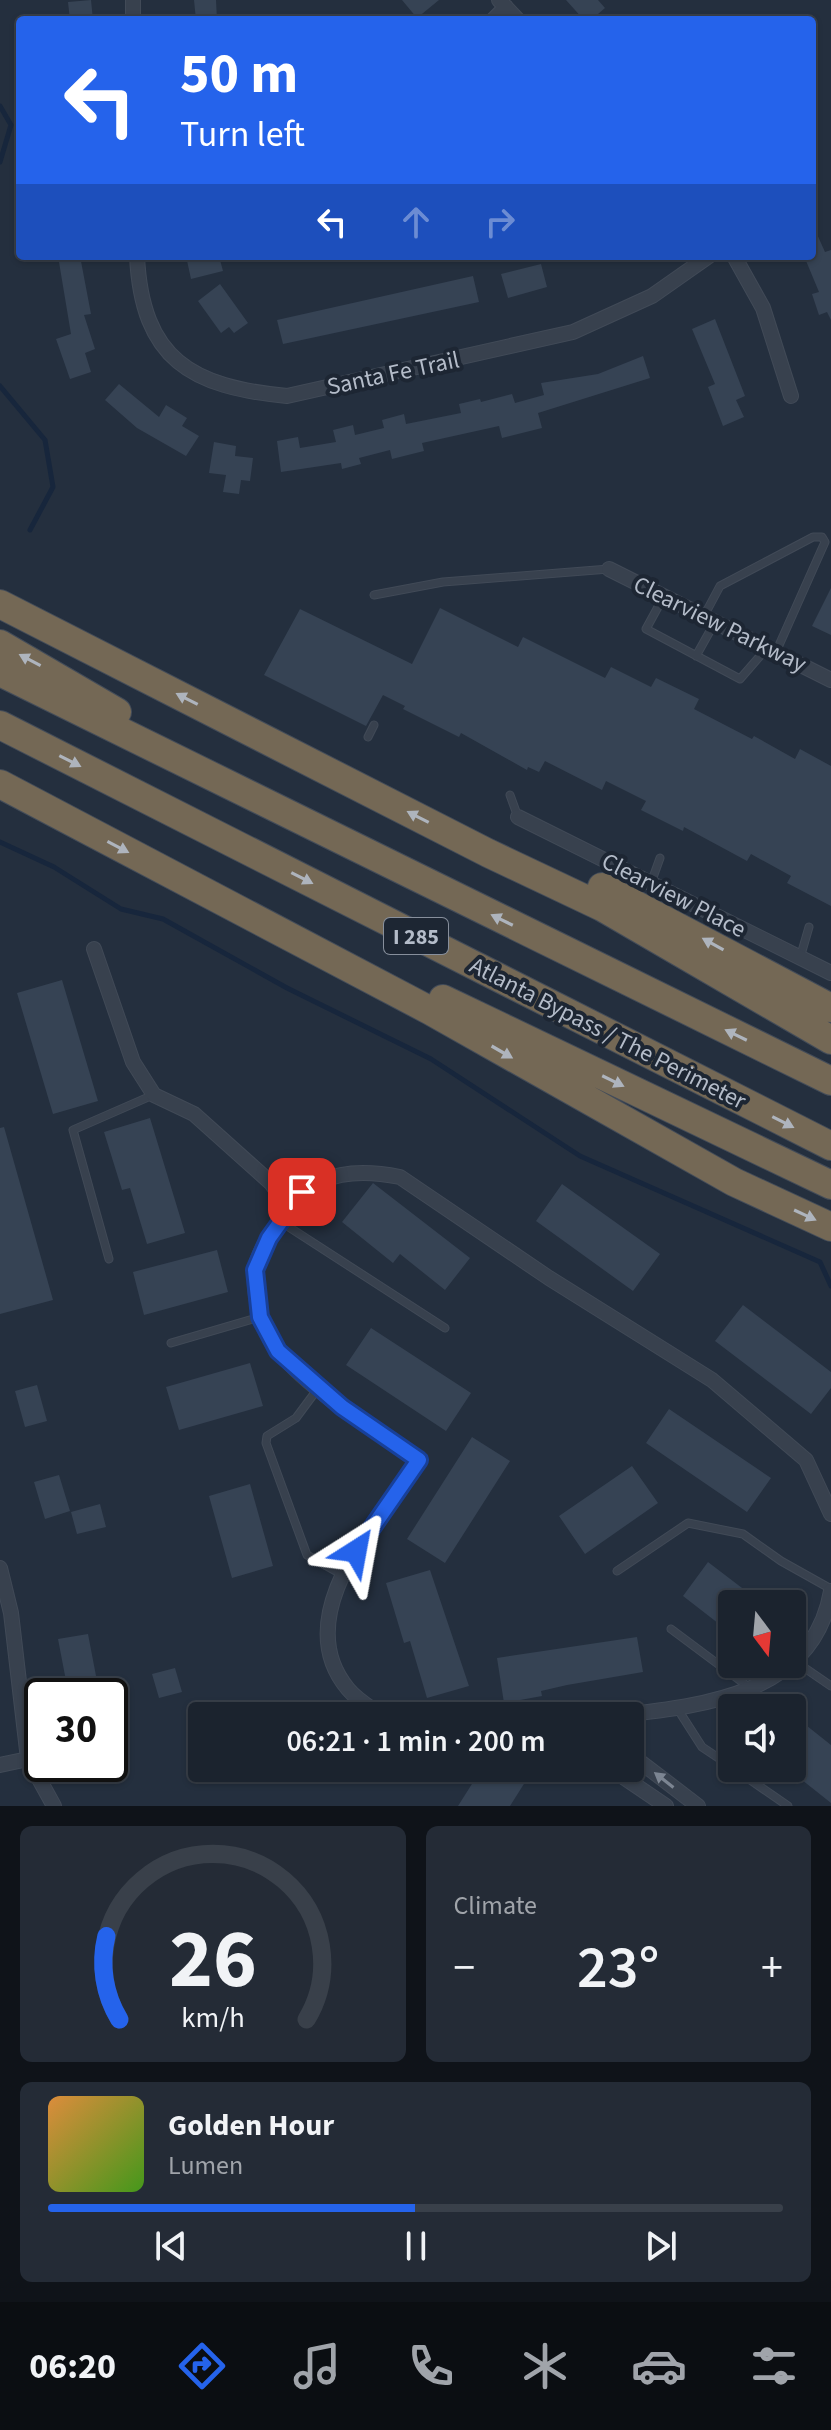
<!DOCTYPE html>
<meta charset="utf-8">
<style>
:root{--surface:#1b232e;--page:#242b36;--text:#f1f3f6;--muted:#a0a4aa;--line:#39404a;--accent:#2563eb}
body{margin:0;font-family:"Source Sans 3",sans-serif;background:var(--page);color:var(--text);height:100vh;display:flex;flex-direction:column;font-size:30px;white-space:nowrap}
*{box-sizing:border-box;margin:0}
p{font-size:26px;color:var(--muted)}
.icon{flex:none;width:44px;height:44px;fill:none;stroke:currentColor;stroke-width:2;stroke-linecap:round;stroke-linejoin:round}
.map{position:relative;height:1806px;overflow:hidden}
.details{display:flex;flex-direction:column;gap:20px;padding:20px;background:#0f1319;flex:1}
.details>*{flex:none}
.hud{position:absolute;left:16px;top:16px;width:800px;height:244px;border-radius:8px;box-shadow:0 2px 6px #0004,0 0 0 2px var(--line);background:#2563eb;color:#fff;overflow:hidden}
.needle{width:52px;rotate:164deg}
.fabs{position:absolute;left:718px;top:1590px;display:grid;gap:16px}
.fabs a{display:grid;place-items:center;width:88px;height:88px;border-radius:8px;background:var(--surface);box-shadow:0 2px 6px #0004,0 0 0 2px var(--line);font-size:40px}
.speed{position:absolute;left:24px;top:1678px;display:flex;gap:16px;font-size:40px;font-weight:700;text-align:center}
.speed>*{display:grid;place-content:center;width:104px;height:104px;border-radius:50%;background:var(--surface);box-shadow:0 2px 6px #0004,0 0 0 2px var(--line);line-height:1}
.speed .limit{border:4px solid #111;border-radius:12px;background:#fff;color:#111}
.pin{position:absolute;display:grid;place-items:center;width:68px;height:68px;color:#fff;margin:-34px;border-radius:16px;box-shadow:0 4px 12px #0006}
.me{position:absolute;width:88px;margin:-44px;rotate:34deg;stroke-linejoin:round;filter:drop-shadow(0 0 6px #0008)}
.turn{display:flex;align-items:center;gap:28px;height:168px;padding:0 32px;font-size:36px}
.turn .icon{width:104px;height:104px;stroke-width:2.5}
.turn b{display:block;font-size:56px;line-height:68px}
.lanes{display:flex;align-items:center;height:76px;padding:0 32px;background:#0003;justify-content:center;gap:40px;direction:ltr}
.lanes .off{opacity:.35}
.big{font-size:60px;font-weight:600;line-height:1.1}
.details .card{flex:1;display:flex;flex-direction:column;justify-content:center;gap:12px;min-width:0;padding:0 28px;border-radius:12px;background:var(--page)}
.details .dial{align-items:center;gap:0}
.dial svg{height:208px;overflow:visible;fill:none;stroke:var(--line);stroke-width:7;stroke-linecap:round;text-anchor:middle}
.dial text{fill:var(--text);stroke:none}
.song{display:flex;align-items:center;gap:24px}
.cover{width:96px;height:96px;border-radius:12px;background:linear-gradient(135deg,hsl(30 70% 55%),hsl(100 70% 35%))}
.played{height:8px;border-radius:4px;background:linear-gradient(90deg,var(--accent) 50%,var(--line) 50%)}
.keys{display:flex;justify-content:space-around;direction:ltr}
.heat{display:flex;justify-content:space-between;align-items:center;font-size:44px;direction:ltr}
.details .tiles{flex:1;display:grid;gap:20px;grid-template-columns:1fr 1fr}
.card:last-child{grid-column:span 2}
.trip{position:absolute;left:188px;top:1702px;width:456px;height:80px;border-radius:8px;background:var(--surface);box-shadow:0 2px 6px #0004,0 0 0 2px var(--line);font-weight:600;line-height:80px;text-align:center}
.dock{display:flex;height:128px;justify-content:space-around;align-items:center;background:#0b0e12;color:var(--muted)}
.dock .icon{width:56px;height:56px}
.dock .on{color:var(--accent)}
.dock b{font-size:36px;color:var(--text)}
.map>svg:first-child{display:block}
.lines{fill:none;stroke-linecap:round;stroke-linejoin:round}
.stream{stroke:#17263c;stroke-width:5}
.building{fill:#364354}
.service-casing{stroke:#414a57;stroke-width:9}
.minor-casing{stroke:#414a57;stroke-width:16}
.motorway-casing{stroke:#434c59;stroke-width:30}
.service{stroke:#38414e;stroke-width:7}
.minor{stroke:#38414e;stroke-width:14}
.motorway{stroke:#746855;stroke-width:28}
.oneway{fill:#aeb4bd}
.oneway2{fill:#7c8592}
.route-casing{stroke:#184099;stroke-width:20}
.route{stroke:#2563eb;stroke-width:14}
.labels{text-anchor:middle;stroke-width:8;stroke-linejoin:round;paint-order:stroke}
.shield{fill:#1d2633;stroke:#878f9c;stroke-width:2}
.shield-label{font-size:22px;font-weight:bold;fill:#b4bcc9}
.street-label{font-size:24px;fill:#b4bcc9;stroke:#1d2633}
</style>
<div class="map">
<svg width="831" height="1806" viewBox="0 0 831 1806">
<rect width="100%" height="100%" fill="#242f3e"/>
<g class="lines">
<path class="stream" d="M 0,106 L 11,125 L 0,162
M 0,386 L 45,440 L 53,487 L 30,530
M 0,842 L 54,867 L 121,909 L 163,919 L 287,988 L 431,1059 L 580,1156 L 820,1262 L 831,1286"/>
</g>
<path class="building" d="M 91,0 L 93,20 L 70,20 L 68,2 Z
M 194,0 L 216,0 L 217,20 L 196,20 Z
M 402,0 L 439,0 L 417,18 Z
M 566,0 L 598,0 L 605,8 L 591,20 L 584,20 Z
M 812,223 L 825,252 L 831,250 L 831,320 L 827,312 L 819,315 L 812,294 L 819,292 L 804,256 L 812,256 Z
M 58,256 L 80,256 L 91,314 L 84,315 L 95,349 L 85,353 L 91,372 L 70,379 L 56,339 L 71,334 Z
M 186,256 L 219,256 L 223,271 L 191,279 Z
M 541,264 L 547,287 L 508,298 L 501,274 Z
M 473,276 L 479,302 L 283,344 L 277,320 Z
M 220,284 L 248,323 L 234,333 L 229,327 L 221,333 L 198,301 Z
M 715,319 L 745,396 L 736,400 L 744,417 L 723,426 L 708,387 L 715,384 L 692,329 Z
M 643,356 L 650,378 L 538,413 L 542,428 L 502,438 L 499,426 L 422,443 L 424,451 L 392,459 L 390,450 L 359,458 L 361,464 L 342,469 L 341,463 L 281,472 L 277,441 L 298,437 L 300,448 L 336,442 L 333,430 L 353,425 L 355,435 L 384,428 L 382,420 L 404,414 L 406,424 L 461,413 L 459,404 L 480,399 L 481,402 L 512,394 L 515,403 L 544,395 L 541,383 L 598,374 Z
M 119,384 L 159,417 L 166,405 L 187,418 L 182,426 L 199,436 L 186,456 L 137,428 L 105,400 Z
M 214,442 L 236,446 L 235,456 L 253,458 L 250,481 L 241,480 L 239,494 L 223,492 L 226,475 L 209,473 Z
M 831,588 L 831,635 L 812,626 Z
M 440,608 L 518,647 L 523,637 L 605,678 L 611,667 L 651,687 L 656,678 L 699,699 L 694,709 L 752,739 L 754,736 L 795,759 L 800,749 L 831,766 L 831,906 L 787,883 L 791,876 L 751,854 L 747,861 L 684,827 L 683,831 L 641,810 L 646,801 L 606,781 L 602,790 L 545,761 L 539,772 L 528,767 L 527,770 L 461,733 L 459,737 L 403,709 L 405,706 L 383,695 L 366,726 L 264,675 L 300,609 L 412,664 Z
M 62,980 L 98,1101 L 53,1114 L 17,993 Z
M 150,1118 L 185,1233 L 147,1244 L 130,1188 L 122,1190 L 104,1132 Z
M 4,1127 L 53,1300 L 0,1314 L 0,1128 Z
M 373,1183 L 470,1258 L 445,1290 L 400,1254 L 393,1263 L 342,1222 Z
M 562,1184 L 660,1254 L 633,1291 L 536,1221 Z
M 217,1250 L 228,1292 L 144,1315 L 133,1272 Z
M 743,1305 L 831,1372 L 831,1388 L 811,1414 L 715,1341 Z
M 371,1328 L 471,1393 L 446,1431 L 346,1365 Z
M 250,1363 L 263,1406 L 179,1430 L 166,1387 Z
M 37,1385 L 47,1421 L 25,1427 L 15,1391 Z
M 669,1409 L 771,1478 L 747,1512 L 646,1443 Z
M 472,1437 L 510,1461 L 445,1563 L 407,1539 Z
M 632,1466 L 658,1503 L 585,1554 L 559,1516 Z
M 59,1475 L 70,1511 L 45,1519 L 34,1482 Z
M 250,1484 L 273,1566 L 232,1578 L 209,1496 Z
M 100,1504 L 106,1527 L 77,1534 L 71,1512 Z
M 708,1562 L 763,1604 L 732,1604 L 732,1634 L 683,1596 Z
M 430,1570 L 469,1686 L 427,1698 L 410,1641 L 404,1643 L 386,1583 Z
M 88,1634 L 97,1681 L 67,1686 L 58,1639 Z
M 637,1637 L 643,1672 L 567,1685 L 541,1691 L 542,1696 L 504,1703 L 497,1658 Z
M 175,1668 L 182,1692 L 159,1698 L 152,1674 Z
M 792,1714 L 831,1745 L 831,1803 L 792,1772 Z
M 482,1768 L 534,1768 L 510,1806 L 458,1806 Z"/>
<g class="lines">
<defs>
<path id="service" d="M 374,595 L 443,582 L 609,569
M 664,596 L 646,629 L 740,679 L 767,648
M 704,616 L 720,586 L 813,537 L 822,537 L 825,542 L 776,652
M 696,656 L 715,622
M 368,737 L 374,725
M 510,795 L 518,817
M 651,883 L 660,858
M 800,958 L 809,927
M 281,1222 L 445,1328
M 109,1259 L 73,1130 L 153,1095
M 171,1343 L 260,1317
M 319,1387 L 296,1418 L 267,1436 L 266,1443 L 307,1555 L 341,1574
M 617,1571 L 688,1523 L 743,1534 L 781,1561 L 831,1589
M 671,1629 L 750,1688
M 796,1662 L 831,1686
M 677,1708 L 702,1747 L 732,1767
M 733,1768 L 788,1806"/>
<path id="minor" d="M 499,0 L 518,20
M 133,20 L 133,0
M 493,20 L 506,7
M 137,256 C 142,360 192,387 287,396 L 573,332 L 652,296 L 709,256
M 734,256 L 763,308 L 791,396
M 609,569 L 831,680
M 518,817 L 831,973
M 94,949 L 133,1062 L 154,1095 L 194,1114 L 271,1183 L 290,1209
M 0,1568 L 11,1613 L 28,1759 L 54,1806
M 382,1716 C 371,1708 357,1700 348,1689 C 287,1616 378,1520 419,1460 C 375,1430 313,1393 279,1352 C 262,1333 253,1296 255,1272 C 257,1244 298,1193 322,1181 C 346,1170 375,1172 400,1177 L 549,1278 L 712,1380 L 806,1460 L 831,1514
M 613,1716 C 701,1706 813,1696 831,1591
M 630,1754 L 698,1806
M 0,1765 L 28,1759
M 610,1768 L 666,1806"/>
<path id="motorway" d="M 0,604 L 488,853 L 602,907 L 831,1040
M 0,644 L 117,712
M 0,672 L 831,1081
M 0,725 L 831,1146
M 0,784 L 429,1010 L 734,1182 L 831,1227
M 602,887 L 831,1008
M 443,999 L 831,1185"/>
</defs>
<use href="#service" class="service-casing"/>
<use href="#minor" class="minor-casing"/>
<use href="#motorway" class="motorway-casing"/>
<use href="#service" class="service"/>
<use href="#minor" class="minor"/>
<use href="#motorway" class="motorway"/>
</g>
<defs><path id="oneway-solid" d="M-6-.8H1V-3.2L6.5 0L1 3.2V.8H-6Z" transform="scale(2)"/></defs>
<g class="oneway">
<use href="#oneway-solid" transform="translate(30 660) rotate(-152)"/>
<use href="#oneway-solid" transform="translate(187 699) rotate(-153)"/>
<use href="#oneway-solid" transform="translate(70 761) rotate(27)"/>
<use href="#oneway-solid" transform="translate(418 817) rotate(-153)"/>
<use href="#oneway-solid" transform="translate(118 847) rotate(28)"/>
<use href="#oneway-solid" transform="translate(302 878) rotate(27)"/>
<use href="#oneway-solid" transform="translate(502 920) rotate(-154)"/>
<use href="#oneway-solid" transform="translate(713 944) rotate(-151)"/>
<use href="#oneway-solid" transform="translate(736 1035) rotate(-154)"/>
<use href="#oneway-solid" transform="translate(502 1052) rotate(30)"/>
<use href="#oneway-solid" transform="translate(613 1081) rotate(26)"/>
<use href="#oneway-solid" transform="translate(783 1122) rotate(27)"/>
<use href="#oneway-solid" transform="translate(805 1215) rotate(25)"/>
</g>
<use class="oneway2" href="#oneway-solid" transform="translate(664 1780) rotate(-142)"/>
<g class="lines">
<defs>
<path id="route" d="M 302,1192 L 269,1238 L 255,1270 L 260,1317 L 278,1351 L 342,1407 L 419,1460 L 356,1551"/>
</defs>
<use href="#route" class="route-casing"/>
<use href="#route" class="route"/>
</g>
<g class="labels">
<rect class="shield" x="384" y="918" width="64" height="36" rx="6"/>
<g class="shield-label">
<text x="416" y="944">I 285</text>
</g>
<g class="street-label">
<text transform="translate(393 373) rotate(-12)" y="8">Santa Fe Trail</text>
<text transform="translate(720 624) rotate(26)" y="8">Clearview Parkway</text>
<text transform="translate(674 895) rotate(27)" y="8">Clearview Place</text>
<text transform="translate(608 1033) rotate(27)" y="8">Atlanta Bypass / The Perimeter</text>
</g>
</g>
</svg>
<div class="fabs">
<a><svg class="needle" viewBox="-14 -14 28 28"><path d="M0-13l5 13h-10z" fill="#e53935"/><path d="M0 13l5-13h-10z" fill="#a0a4aa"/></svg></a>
<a><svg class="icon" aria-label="sound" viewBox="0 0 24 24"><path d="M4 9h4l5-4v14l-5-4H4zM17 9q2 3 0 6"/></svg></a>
</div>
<div class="speed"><div class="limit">30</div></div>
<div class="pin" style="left:302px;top:1192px;background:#d93025"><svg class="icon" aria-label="arrive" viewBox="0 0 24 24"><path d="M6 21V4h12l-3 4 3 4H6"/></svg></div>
<svg class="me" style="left:356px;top:1551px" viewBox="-20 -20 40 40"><path d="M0-17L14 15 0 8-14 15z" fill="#2563eb" stroke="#fff" stroke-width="4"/></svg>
<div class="trip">06:21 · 1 min · 200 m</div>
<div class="hud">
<div class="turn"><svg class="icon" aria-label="left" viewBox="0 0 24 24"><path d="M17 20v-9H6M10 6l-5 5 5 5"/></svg><div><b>50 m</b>Turn left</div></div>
<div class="lanes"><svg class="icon" aria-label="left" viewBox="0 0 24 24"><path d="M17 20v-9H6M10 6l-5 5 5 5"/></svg><svg class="icon off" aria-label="ahead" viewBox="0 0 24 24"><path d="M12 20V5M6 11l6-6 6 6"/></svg><svg class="icon off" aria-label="right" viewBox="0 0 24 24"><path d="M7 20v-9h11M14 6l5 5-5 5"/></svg></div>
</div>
</div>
<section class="details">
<div class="tiles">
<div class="card dial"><svg viewBox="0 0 100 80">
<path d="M14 69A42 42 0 1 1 86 69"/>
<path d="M14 69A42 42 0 0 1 9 37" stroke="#2563eb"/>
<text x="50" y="56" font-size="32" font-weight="700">26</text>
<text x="50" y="72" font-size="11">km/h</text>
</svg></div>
<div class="card"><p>Climate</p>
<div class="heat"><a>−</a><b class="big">23°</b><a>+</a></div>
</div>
<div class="card">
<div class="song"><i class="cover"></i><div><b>Golden Hour</b><p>Lumen</p></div></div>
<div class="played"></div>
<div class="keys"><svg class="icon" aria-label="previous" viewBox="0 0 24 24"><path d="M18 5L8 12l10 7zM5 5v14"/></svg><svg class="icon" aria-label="pause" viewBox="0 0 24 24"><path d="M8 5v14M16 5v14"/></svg><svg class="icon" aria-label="next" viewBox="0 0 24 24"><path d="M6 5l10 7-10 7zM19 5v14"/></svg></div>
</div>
</div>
</section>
<nav class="dock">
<b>06:20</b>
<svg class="icon on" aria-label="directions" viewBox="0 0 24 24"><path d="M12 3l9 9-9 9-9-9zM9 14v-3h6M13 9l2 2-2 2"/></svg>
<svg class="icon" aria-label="music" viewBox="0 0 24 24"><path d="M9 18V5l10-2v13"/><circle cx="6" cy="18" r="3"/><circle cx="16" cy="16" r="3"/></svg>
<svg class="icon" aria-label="phone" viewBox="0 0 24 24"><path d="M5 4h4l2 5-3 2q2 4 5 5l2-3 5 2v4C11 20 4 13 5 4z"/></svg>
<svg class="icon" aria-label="climate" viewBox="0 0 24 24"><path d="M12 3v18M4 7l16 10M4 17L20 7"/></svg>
<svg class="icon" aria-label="car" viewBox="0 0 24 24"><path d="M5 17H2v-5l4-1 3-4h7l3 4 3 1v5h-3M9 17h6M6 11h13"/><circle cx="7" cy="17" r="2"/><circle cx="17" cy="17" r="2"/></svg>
<svg class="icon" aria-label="filters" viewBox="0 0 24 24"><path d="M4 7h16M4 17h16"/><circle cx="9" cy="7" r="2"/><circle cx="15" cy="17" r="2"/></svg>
</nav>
